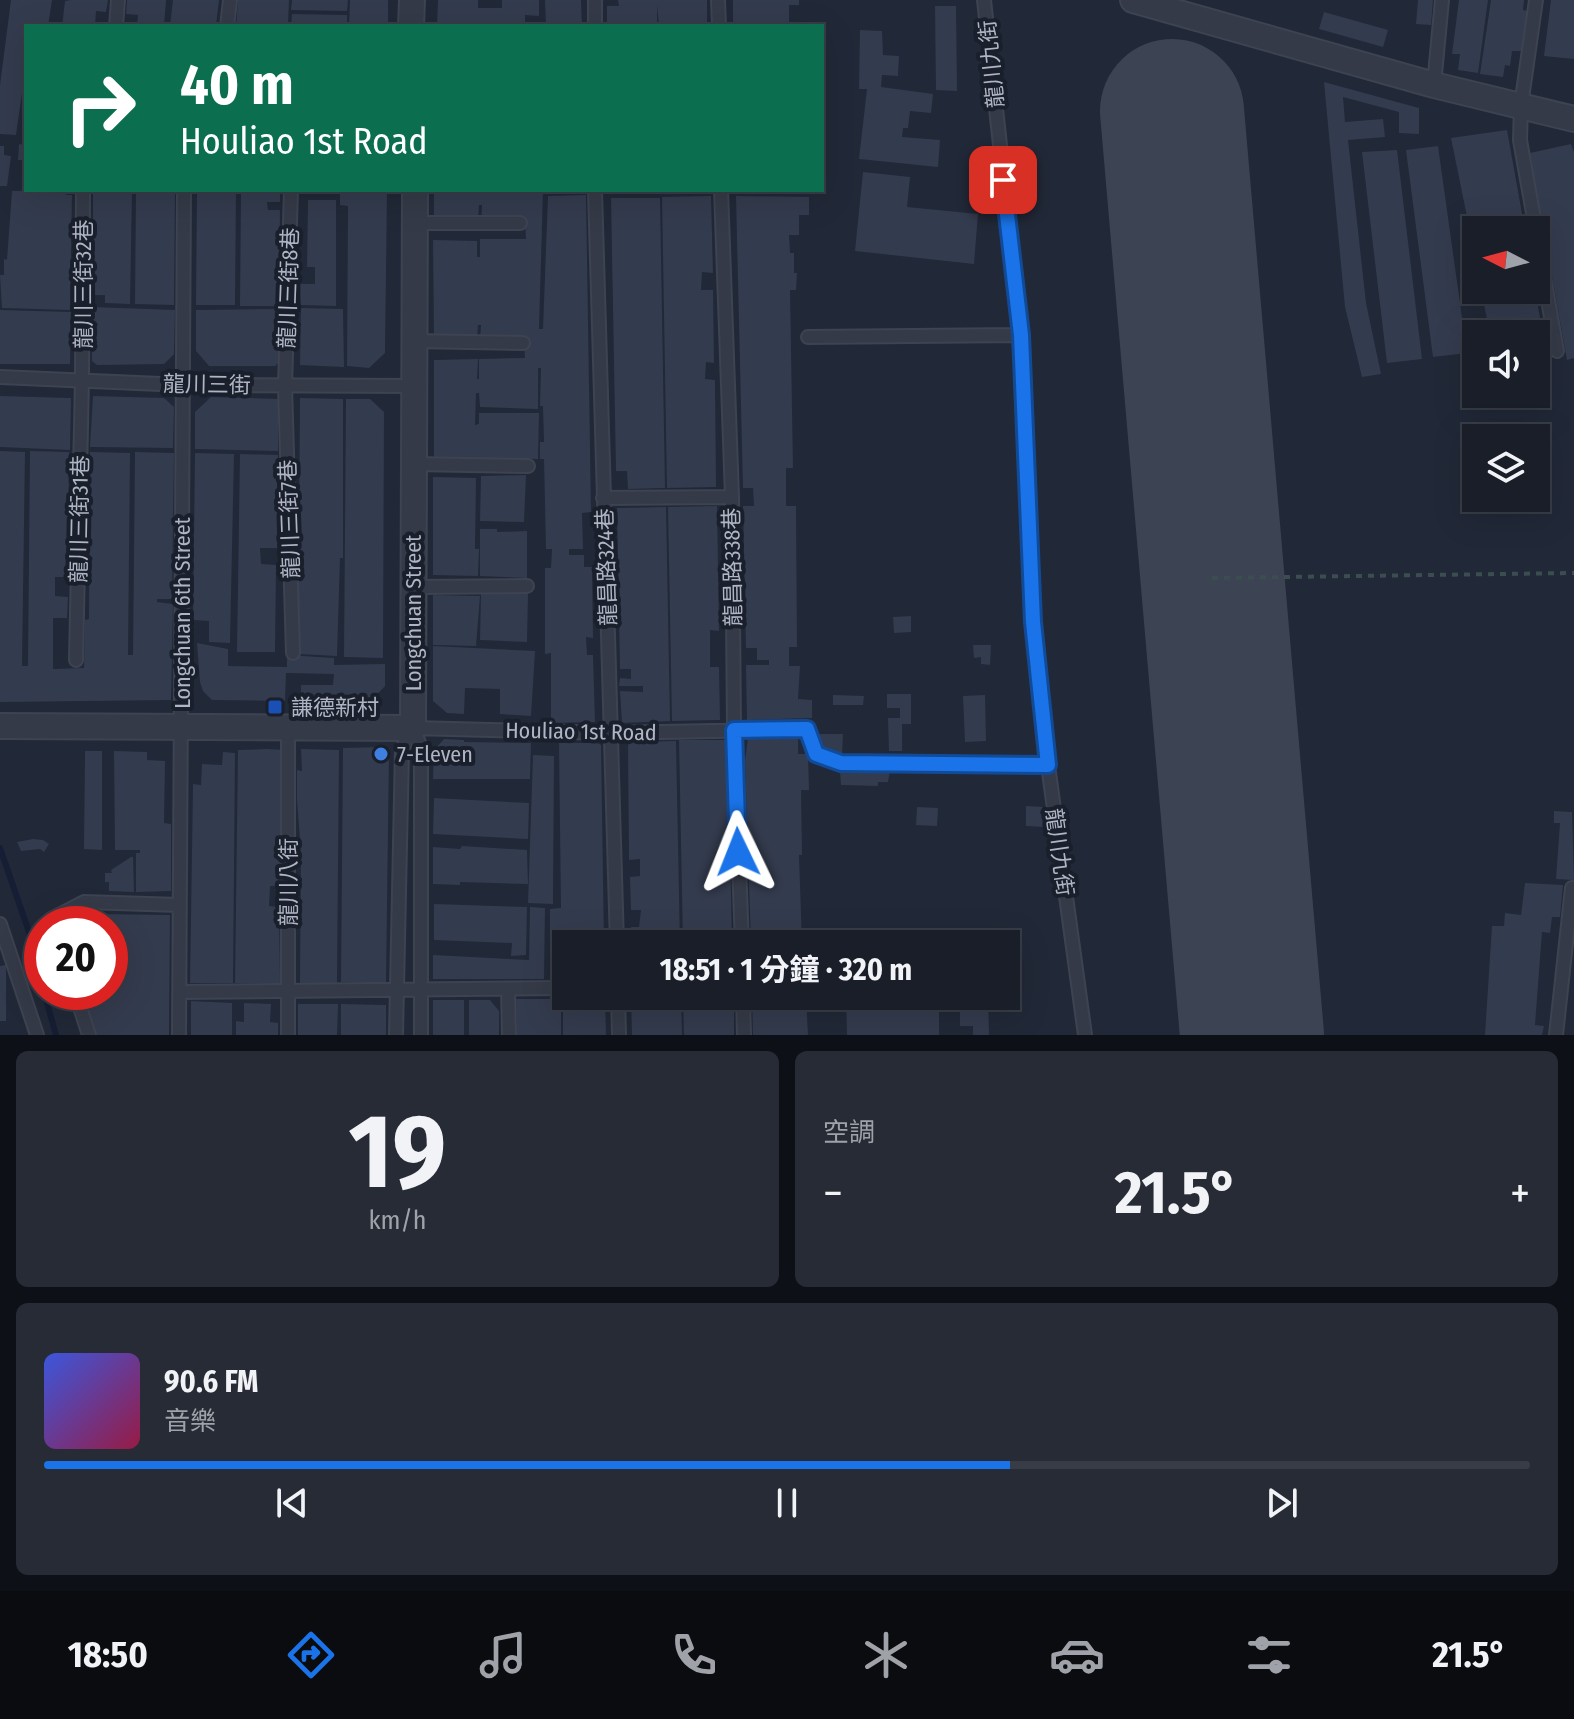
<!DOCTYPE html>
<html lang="zh-TW">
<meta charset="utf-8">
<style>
:root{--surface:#191e29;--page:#262b35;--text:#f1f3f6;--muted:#9fa2a8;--line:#373c46;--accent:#1a73e8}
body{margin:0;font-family:"Fira Sans Condensed","Noto Sans TC",sans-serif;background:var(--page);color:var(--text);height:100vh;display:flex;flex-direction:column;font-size:30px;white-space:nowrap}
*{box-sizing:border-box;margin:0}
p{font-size:26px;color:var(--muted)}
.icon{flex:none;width:44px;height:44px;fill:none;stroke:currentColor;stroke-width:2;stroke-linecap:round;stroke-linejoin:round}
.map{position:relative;height:1035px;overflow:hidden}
.drawer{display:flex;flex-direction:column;gap:16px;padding:16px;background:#0e1017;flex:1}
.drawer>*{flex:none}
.top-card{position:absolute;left:24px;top:24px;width:800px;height:168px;border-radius:0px;box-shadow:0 8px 32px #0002,0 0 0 2px var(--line);background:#0b6e4f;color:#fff;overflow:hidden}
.needle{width:52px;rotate:276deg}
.controls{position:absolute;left:1462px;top:216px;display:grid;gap:16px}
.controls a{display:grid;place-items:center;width:88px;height:88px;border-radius:0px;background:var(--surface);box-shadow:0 8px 32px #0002,0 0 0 2px var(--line);font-size:40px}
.speed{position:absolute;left:24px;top:906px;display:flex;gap:16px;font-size:40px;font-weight:700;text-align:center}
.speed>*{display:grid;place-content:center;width:104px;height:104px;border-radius:50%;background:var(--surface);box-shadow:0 8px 32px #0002,0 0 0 2px var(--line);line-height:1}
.speed .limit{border:12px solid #d22;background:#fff;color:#111}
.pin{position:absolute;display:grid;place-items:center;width:68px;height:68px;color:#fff;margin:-34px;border-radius:16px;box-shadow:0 4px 12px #0006}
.me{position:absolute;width:88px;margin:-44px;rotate:358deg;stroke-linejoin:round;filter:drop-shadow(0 0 6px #0008)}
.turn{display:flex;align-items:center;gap:28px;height:168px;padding:0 24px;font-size:36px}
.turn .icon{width:104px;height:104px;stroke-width:2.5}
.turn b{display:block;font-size:56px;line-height:68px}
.big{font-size:60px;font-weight:700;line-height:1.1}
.drawer .card{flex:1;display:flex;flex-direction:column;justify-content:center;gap:12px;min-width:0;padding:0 28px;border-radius:12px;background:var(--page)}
.drawer .dial{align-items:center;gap:0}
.dial b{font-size:104px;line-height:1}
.song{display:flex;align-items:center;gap:24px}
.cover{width:96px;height:96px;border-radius:12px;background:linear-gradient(135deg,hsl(230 70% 55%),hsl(340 70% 35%))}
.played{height:8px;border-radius:4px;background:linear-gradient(90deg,var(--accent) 65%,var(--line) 65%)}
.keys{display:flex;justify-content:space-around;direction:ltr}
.heat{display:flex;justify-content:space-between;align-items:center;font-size:44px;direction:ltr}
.drawer .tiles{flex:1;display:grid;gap:16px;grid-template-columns:1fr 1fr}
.card:last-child{grid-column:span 2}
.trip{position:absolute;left:552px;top:930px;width:468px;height:80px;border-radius:0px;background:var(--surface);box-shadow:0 8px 32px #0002,0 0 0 2px var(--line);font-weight:700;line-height:80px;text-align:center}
.tab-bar{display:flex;height:128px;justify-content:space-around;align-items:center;background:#0a0c10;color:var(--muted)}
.tab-bar .icon{width:56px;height:56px}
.tab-bar .current{color:var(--accent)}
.tab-bar b{font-size:36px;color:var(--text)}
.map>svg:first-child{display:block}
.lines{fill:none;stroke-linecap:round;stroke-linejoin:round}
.stream{stroke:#151e34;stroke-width:6}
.runway{stroke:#3c4353;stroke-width:144}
.building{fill:#333b4e}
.lane-casing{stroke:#3e4351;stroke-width:16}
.street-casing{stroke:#3e4351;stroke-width:28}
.path{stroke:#3c4d51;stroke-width:4;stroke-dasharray:6 6;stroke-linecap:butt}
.lane{stroke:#353a48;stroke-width:12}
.street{stroke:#353a48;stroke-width:24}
.route-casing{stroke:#114b97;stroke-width:20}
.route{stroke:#1a73e8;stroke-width:14}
.transit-dot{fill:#1a4fb4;stroke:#1a1f2c;stroke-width:3}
.shop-dot{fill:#3f7fe0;stroke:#1a1f2c;stroke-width:3}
.labels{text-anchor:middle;stroke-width:8;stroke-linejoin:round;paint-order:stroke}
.street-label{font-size:22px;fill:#afb5c4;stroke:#1a1f2c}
.poi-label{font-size:22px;fill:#afb5c4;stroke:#1a1f2c;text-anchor:start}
</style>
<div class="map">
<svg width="1574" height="1035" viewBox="0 0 1574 1035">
<rect width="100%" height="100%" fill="#212837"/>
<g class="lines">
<path class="stream" d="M 0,848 L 29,932 L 42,983
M 44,992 L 56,1035"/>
<path class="runway" d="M 1172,111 L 1252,1035"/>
</g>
<path class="building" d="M 11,0 L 52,0 L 48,26 L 26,26 L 26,65 L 16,135 L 0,134 L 0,85 Z
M 71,0 L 108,0 L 106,12 L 96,11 L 95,26 L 62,26 L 65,1 Z
M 127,0 L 166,0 L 164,26 L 137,26 L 138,15 L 126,14 Z
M 173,0 L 219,0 L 216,26 L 170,26 Z
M 238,0 L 289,0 L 288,26 L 236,26 Z
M 292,0 L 348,0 L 347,11 L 291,10 Z
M 350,0 L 388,0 L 388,26 L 349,26 Z
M 438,0 L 478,0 L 478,8 L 502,8 L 502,0 L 539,0 L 539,16 L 525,15 L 525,26 L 437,26 Z
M 545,0 L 581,0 L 582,26 L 546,26 Z
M 618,0 L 707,0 L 707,26 L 659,26 L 657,5 L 657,26 L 607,26 L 607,6 L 619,6 Z
M 733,0 L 799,0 L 799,5 L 789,5 L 789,26 L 733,26 Z
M 1418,0 L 1433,0 L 1431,25 L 1416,24 Z
M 1459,0 L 1488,0 L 1478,73 L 1458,70 L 1460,54 L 1452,54 Z
M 1491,0 L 1524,0 L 1523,10 L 1529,11 L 1522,51 L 1512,51 L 1510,66 L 1505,65 L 1503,77 L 1480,74 Z
M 1551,0 L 1574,0 L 1574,59 L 1544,56 Z
M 935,6 L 956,6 L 957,91 L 936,90 Z
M 1324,12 L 1388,30 L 1383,47 L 1319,29 Z
M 292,14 L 347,15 L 347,26 L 291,26 Z
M 860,30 L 882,31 L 883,55 L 899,56 L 898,76 L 882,75 L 881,87 L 933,94 L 931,113 L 910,111 L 908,128 L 903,128 L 902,137 L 940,140 L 938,167 L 859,159 L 867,89 L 859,89 Z
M 1324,82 L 1419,108 L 1419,134 L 1399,133 L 1399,112 L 1343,97 L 1345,122 L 1383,119 L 1385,137 L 1348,140 L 1366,303 L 1381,374 L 1362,377 L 1345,307 Z
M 1507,130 L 1525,230 L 1476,230 L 1475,256 L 1451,138 Z
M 19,144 L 26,145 L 26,160 L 18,160 Z
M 1571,144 L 1574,152 L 1574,358 L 1567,360 L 1530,153 Z
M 0,146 L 4,146 L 4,155 L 11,156 L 7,186 L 0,186 Z
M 1438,146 L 1467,353 L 1433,357 L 1406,150 Z
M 1397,150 L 1422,359 L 1387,363 L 1362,152 Z
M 863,172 L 910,177 L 907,207 L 978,214 L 974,264 L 855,251 Z
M 66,190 L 66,195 L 72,195 L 70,310 L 2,308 L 0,275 L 4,275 L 4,259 L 7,260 L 12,191 Z
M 93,190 L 132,190 L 130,304 L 105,303 L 105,295 L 93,295 Z
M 136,190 L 175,190 L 174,305 L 135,304 Z
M 197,190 L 236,190 L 235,305 L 196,305 Z
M 241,190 L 280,191 L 280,202 L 267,202 L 268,210 L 280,210 L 279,306 L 240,306 Z
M 340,190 L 387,190 L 385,353 L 369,368 L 347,366 L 348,206 L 340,205 Z
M 434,190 L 543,190 L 539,329 L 543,329 L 548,196 L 586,195 L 591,512 L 582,513 L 583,549 L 569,549 L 569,555 L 584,555 L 584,567 L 592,567 L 593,638 L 586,637 L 587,655 L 593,655 L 595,722 L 551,723 L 551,653 L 545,654 L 545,568 L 551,568 L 552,549 L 546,549 L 544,459 L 540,459 L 540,442 L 544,442 L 543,406 L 540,406 L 541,368 L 538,368 L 538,409 L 480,407 L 479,393 L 476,393 L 475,425 L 479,424 L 479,413 L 539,413 L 538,459 L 434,457 L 434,360 L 478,359 L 477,379 L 479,379 L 479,359 L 525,358 L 524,341 L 480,340 L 481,325 L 478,325 L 477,339 L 434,339 L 433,240 L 477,241 L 477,257 L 480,257 L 480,239 L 526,239 L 525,223 L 481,224 L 482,205 L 479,205 L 478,221 L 434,220 Z
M 711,196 L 713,273 L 702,272 L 701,290 L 713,290 L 714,363 L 706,362 L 705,379 L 715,380 L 716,487 L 667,488 L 662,197 Z
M 736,196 L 809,197 L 809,215 L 799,215 L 799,235 L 789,235 L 790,253 L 794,253 L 794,273 L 797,273 L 796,290 L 790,290 L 793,468 L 786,468 L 786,506 L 796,506 L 797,647 L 789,647 L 789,666 L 800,666 L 798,699 L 812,700 L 812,718 L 747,720 L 746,665 L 769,665 L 769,660 L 757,660 L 757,648 L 746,648 L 743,506 L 754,506 L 753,488 L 743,488 Z
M 611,198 L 660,198 L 665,488 L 628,489 L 627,471 L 616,471 Z
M 308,200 L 336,200 L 336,306 L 301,305 L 300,284 L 315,284 L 315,267 L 307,267 Z
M 1481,290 L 1535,290 L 1549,368 L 1536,369 L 1536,334 L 1490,334 Z
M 92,307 L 175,310 L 174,354 L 164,364 L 97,365 L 92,361 Z
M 301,308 L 343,309 L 344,367 L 300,365 Z
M 278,309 L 278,363 L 275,366 L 209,366 L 196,351 L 196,310 Z
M 0,310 L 71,312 L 70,364 L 0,364 Z
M 0,396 L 71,398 L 70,450 L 0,447 Z
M 93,396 L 164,398 L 174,407 L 173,448 L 90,447 Z
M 211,397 L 278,399 L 278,451 L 195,449 L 195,412 Z
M 300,398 L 343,399 L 343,558 L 340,558 L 337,656 L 298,654 Z
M 346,399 L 370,399 L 384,412 L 383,658 L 344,657 Z
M 0,451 L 25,452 L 22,666 L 28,666 L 30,451 L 69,452 L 68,577 L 55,577 L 55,596 L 68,597 L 67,618 L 53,618 L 53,669 L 84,668 L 85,620 L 89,619 L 90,452 L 130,453 L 128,655 L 133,655 L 135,452 L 174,453 L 172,599 L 157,599 L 157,602 L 173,604 L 171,700 L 0,702 Z
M 195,453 L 234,454 L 230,643 L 209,642 L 209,621 L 193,620 Z
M 240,454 L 278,455 L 277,548 L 260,548 L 261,564 L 276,565 L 275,652 L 237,652 Z
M 526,475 L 524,522 L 480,521 L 481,476 Z
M 433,477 L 476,478 L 475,549 L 479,549 L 478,576 L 433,575 Z
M 717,506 L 719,631 L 710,630 L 710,667 L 719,667 L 720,720 L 672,721 L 668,507 Z
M 666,507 L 670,721 L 622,723 L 620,691 L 643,692 L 643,686 L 619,686 L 620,678 L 631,679 L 631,669 L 620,669 L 617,508 Z
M 480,529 L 497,529 L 497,532 L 527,531 L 527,578 L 480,576 Z
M 481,594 L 528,594 L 527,642 L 480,640 Z
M 433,595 L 480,596 L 476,646 L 433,645 Z
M 911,616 L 911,632 L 894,633 L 893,617 Z
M 197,643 L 228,649 L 228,666 L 287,667 L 287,655 L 334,658 L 334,665 L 385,664 L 385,686 L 371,701 L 301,702 L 301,685 L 333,685 L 334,674 L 286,673 L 285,701 L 212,700 L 203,691 L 200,682 Z
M 973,645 L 991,645 L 990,665 L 981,664 L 981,657 L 974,658 Z
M 433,646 L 535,651 L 531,716 L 500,714 L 500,689 L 465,688 L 464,714 L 447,713 L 433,701 Z
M 887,694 L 911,694 L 911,724 L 902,724 L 902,751 L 889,751 L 888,718 L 900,718 L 900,708 L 887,708 Z
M 833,695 L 864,696 L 863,705 L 833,705 Z
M 985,695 L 986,741 L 965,742 L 963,696 Z
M 815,734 L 843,734 L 842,755 L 825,756 L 815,746 Z
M 798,737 L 798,754 L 808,754 L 809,790 L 801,790 L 802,855 L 799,855 L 802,944 L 751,944 L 745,761 L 748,738 Z
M 444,739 L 464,740 L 464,742 L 531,743 L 530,779 L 433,779 L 434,750 Z
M 679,740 L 728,740 L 732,944 L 683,944 Z
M 676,741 L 680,944 L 631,944 L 631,927 L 639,927 L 641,910 L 631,910 L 630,877 L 640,876 L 640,859 L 629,860 L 628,742 Z
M 559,743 L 597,743 L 601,745 L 604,944 L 566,944 L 566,979 L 562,979 L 561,958 L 550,958 L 550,909 L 561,908 Z
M 382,747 L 389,752 L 386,983 L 341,982 L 343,748 Z
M 267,749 L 284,750 L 282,866 L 280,867 L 279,886 L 270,886 L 269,906 L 279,907 L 280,983 L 235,983 L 238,750 Z
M 301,749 L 339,750 L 337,983 L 300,983 L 301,853 L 297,800 L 297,770 L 302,771 Z
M 85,751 L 102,751 L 102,850 L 84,849 Z
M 114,751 L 147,752 L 147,760 L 165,761 L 164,823 L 171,824 L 171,891 L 136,892 L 136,853 L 140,853 L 140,850 L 115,850 Z
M 223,752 L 235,753 L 233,983 L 190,983 L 193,784 L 201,785 L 202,764 L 222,765 Z
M 533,755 L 554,756 L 553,904 L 528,903 Z
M 890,770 L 888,782 L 878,782 L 878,786 L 841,785 L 840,771 Z
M 434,798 L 529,803 L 528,839 L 433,834 Z
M 1026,806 L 1044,807 L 1045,827 L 1026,826 Z
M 917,807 L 938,808 L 937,826 L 916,825 Z
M 1554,811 L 1572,812 L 1574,880 L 1556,879 L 1560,823 L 1554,823 Z
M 33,839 L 43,840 L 49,844 L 44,852 L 40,849 L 21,851 L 17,842 Z
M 462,846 L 527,850 L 528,884 L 460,882 L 460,885 L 433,884 L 433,847 L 460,849 Z
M 131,857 L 133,857 L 134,892 L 109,891 L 109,882 L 105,882 L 105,873 L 112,873 L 111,870 Z
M 1525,883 L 1563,885 L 1560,917 L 1552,917 L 1550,933 L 1542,932 L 1535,1025 L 1544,1026 L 1542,1035 L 1485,1035 L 1492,926 L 1504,926 L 1505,913 L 1521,915 Z
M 434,904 L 527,907 L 526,955 L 511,956 L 512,943 L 434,940 Z
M 530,907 L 545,908 L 544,979 L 433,979 L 433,955 L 529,960 Z
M 96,914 L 170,915 L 169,1035 L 96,1035 L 80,992 L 110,992 L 110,924 L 96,924 Z
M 6,965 L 6,1021 L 0,1021 L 0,966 Z
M 681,996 L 682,1035 L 632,1035 L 631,997 Z
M 734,996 L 734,1035 L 684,1035 L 683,997 Z
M 752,996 L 806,996 L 808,1035 L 753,1035 Z
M 846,996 L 988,996 L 989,1035 L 973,1035 L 973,1026 L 960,1026 L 960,1004 L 939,1004 L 939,1035 L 847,1035 Z
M 563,998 L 605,998 L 606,1035 L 563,1035 Z
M 516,999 L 561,999 L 561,1035 L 517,1035 Z
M 433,1000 L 464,1000 L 464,1035 L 433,1035 Z
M 469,1000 L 490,1000 L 499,1011 L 499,1035 L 469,1035 Z
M 191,1001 L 232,1003 L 232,1035 L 191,1035 Z
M 244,1003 L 271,1004 L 270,1022 L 278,1023 L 278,1035 L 236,1035 L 236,1021 L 244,1022 Z
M 298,1004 L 338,1004 L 337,1035 L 298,1035 Z
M 341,1004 L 386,1005 L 386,1035 L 341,1035 Z"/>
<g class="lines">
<defs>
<path id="lane" d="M 718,0 L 719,26
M 984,0 L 1021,335 L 1033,622 L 1048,765 L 1085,1035
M 116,26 L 118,0
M 227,26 L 230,0
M 595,26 L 595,0
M 1434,85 L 1442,0
M 291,190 L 285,386 L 293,653
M 595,190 L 617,944
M 721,190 L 732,497 L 734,730 L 742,944
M 416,223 L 520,223
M 1536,230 L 1520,140 L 1521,106 L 1536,0
M 1536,232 L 1557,351
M 808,337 L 1021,335
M 414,341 L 523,343
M 0,377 L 183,385 L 413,386
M 413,464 L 528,466
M 603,498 L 732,497
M 413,587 L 527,586
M 76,660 L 82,379 L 83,190
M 413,728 L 612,733 L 807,729 L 816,754 L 841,763 L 1048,765
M 413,728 L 421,748 L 421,1035
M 0,924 L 37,1035
M 53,924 L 51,919 L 84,902 L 179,905
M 508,989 L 509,1035
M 75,992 L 89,1035
M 180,992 L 566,988
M 618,996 L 619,1035
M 743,996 L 744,1035
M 179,1035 L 184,190
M 288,1035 L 288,729
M 396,1035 L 402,749 L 413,728
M 1556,1035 L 1572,888"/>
<path id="street" d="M 1133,0 L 1434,85 L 1574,119
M 411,26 L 412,0
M 0,726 L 413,728 L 415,190"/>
</defs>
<use href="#lane" class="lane-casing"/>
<use href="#street" class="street-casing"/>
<path class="path" d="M 1212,578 L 1574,573"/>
<use href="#lane" class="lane"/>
<use href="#street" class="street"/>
</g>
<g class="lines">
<defs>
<path id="route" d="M 738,852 L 734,730 L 807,729 L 816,754 L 841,763 L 1048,765 L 1033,622 L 1021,335 L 1003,180"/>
</defs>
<use href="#route" class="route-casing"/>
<use href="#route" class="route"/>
</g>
<rect class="transit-dot" x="267" y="699" width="16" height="16" rx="4"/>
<circle class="shop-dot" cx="381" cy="754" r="8"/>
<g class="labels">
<g class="street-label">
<text transform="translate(991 64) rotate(-96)" y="8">龍川九街</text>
<text transform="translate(83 284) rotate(-90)" y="8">龍川三街32巷</text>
<text transform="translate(288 288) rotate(-88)" y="8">龍川三街8巷</text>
<text transform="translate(207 384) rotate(1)" y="8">龍川三街</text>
<text transform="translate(79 519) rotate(-89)" y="8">龍川三街31巷</text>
<text transform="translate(289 519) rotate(-92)" y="8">龍川三街7巷</text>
<text transform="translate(606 567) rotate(-92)" y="8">龍昌路324巷</text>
<text transform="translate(732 567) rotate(-91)" y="8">龍昌路338巷</text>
<text transform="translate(182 613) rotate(-90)" y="8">Longchuan 6th Street</text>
<text transform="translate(413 613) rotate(-90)" y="8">Longchuan Street</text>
<text transform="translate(581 731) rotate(1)" y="8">Houliao 1st Road</text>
<text transform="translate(1060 852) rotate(82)" y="8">龍川九街</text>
<text transform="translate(288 882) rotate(-90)" y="8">龍川八街</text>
</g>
<g class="poi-label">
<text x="291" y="715">謙德新村</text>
<text x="397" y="762">7-Eleven</text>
</g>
</g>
</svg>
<div class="controls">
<a><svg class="needle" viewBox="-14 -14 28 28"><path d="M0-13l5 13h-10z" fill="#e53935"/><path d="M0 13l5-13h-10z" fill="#9fa2a8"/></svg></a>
<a><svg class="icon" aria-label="sound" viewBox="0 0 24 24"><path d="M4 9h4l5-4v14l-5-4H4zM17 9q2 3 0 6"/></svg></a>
<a><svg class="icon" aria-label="layers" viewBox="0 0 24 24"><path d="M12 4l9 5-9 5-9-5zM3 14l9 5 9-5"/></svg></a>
</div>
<div class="speed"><div class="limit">20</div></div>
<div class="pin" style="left:1003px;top:180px;background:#d93025"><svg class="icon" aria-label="arrive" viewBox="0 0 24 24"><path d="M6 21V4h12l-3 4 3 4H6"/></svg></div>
<svg class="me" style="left:738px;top:852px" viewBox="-20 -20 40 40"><path d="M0-17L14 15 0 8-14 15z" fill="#1a73e8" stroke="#fff" stroke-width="4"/></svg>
<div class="trip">18:51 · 1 分鐘 · 320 m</div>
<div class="top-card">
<div class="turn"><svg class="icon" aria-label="right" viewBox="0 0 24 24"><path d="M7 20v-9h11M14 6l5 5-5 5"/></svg><div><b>40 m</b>Houliao 1st Road</div></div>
</div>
</div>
<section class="drawer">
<div class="tiles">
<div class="card dial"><b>19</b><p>km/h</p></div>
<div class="card"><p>空調</p>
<div class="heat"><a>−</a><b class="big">21.5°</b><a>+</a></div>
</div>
<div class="card">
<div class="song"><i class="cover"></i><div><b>90.6 FM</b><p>音樂</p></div></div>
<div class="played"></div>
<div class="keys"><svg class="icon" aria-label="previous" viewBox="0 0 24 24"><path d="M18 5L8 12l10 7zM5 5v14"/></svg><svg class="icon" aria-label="pause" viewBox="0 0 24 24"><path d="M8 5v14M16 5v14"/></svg><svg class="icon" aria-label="next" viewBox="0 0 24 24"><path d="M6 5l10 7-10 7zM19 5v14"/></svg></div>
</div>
</div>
</section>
<nav class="tab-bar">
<b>18:50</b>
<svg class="icon current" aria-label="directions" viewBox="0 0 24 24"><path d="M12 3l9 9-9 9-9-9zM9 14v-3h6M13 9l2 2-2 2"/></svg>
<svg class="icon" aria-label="music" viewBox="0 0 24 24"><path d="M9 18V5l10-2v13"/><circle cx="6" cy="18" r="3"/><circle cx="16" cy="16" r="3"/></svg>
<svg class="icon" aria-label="phone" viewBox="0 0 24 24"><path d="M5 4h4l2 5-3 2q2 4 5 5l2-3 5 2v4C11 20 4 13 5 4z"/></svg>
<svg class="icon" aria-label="climate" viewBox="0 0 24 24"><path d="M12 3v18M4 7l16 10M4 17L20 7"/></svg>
<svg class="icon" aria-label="car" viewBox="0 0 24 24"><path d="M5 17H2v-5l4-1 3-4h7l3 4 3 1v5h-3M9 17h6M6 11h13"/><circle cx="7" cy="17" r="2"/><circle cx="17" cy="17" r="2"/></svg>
<svg class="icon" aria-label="filters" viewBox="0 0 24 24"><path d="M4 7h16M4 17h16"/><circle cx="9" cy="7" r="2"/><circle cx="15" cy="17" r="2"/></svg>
<b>21.5°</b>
</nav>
